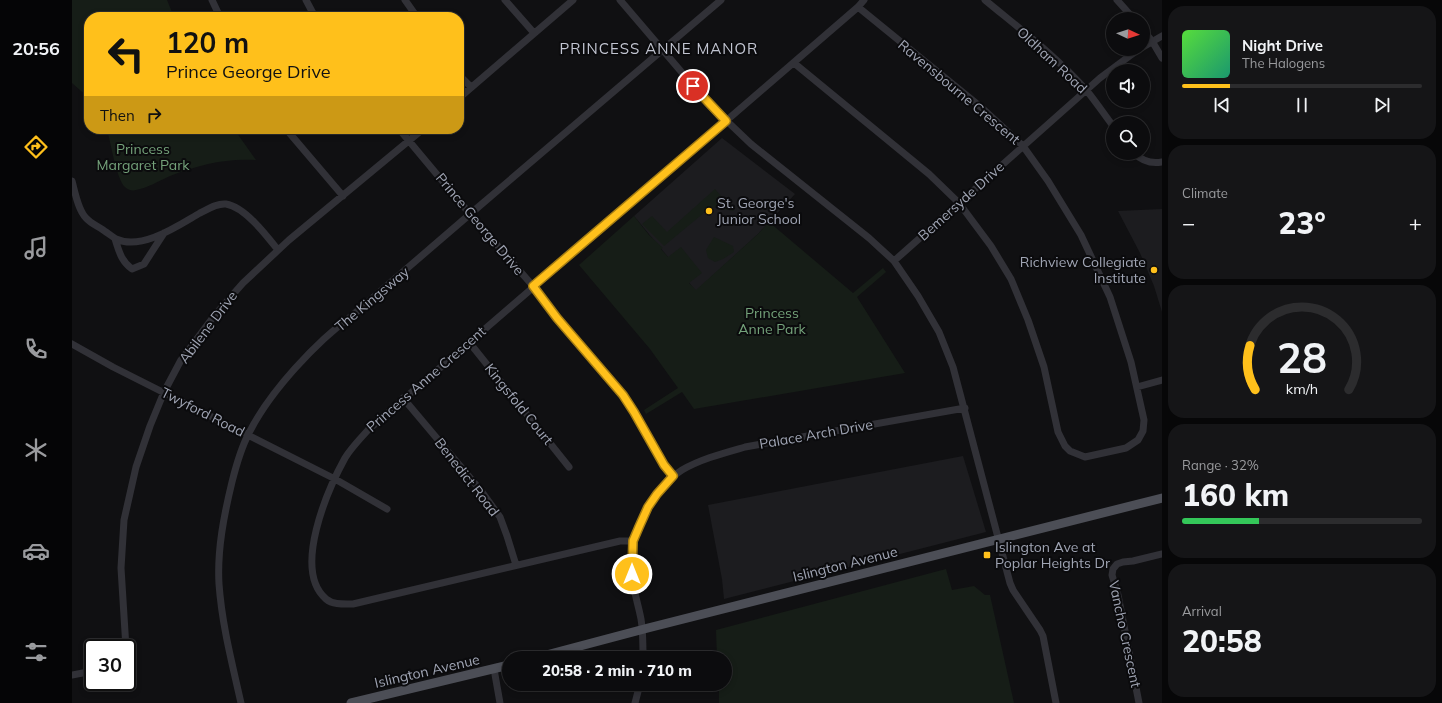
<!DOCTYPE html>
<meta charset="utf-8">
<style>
:root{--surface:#0c0c0e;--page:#151517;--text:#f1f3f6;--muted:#9a9b9e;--line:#2c2c2e;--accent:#ffc01b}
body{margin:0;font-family:Mulish,sans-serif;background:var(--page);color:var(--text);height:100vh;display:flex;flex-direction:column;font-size:15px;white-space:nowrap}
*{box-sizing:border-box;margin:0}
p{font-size:13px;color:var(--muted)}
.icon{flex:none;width:22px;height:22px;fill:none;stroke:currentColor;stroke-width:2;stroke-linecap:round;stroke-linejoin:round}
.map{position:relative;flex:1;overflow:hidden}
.panel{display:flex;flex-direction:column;gap:6px;padding:6px;background:#070708;width:280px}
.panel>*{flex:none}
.hud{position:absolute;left:12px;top:12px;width:380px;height:122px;border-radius:16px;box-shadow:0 2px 6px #0003,0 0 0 1px var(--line);background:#ffc01b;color:#111;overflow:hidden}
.needle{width:26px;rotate:94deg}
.controls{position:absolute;left:1034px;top:12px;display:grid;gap:8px}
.controls a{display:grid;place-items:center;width:44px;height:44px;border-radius:50%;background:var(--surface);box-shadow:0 2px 6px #0003,0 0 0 1px var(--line);font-size:20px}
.speed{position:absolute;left:12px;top:639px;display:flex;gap:8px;font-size:20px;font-weight:700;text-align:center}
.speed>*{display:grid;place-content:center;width:52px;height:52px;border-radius:50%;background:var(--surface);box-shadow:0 2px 6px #0003,0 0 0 1px var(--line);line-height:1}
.speed .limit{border:2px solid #111;border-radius:6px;background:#fff;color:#111}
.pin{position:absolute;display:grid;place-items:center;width:34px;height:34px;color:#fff;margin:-17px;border:2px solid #fff;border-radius:50%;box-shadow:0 1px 4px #0007}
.me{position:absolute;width:44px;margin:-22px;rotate:0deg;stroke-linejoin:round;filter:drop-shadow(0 0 3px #0008)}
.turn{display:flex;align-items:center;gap:14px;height:84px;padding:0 16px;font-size:18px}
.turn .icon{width:52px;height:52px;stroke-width:2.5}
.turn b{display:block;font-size:28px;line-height:34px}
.then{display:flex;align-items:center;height:38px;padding:0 16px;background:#0003;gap:8px;font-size:15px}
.big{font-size:30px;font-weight:800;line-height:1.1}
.panel .widget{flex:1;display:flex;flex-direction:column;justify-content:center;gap:6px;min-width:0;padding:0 14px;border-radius:16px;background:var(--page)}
.panel .dial{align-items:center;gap:0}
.dial svg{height:104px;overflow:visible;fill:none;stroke:var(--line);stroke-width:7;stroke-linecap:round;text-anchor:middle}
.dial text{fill:var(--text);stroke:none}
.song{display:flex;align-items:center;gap:12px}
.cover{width:48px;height:48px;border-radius:6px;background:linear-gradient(135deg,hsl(110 70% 55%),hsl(160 70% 35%))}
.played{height:4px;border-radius:2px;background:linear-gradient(90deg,var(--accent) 20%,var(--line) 20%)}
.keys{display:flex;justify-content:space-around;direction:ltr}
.heat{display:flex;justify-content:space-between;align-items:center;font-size:22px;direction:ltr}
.charge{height:6px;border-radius:3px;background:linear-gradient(90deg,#34c759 32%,var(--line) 0)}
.trip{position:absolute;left:430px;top:651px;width:230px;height:40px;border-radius:20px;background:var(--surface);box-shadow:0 2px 6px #0003,0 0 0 1px var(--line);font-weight:800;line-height:40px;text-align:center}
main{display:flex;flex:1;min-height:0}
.dock{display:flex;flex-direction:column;width:72px;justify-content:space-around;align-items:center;background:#050506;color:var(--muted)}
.dock .icon{width:28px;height:28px}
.dock .on{color:var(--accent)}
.dock b{font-size:18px;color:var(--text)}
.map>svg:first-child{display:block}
.built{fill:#1c1c1f}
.green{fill:#161d17}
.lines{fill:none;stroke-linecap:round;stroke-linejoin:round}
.minor{stroke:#313137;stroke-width:7}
.major{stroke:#4c4e56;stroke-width:9}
.route-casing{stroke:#a67d12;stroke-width:10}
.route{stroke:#ffc01b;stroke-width:7}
.poi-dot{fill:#ffc01b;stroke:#0b0b0d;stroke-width:1.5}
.labels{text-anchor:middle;stroke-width:4;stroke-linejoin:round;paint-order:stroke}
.street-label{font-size:14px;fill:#a0a5b4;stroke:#0b0b0d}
.park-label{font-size:14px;fill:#74a27a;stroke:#0b0b0d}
.poi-label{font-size:14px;fill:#a0a5b4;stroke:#0b0b0d;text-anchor:start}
.neighbourhood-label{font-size:15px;letter-spacing:1px;fill:#c1c4d0;stroke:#0b0b0d}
</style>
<main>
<nav class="dock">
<b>20:56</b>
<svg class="icon on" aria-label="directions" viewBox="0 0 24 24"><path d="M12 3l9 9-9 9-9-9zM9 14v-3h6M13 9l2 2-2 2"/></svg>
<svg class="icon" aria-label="music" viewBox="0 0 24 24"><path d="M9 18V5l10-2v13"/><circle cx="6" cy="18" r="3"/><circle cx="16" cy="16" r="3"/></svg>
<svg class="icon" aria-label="phone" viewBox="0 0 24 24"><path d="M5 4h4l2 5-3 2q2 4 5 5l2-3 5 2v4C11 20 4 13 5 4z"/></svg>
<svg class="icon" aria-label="climate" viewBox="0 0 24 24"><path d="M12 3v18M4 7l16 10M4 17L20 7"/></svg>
<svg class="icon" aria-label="car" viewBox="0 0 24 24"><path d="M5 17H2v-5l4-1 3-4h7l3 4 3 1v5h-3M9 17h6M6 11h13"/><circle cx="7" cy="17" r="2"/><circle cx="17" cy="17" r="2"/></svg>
<svg class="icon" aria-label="filters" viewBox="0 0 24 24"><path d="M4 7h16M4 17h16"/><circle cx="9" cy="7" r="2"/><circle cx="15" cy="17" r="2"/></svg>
</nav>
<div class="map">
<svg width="1090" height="703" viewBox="0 0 1090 703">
<rect width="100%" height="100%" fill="#101012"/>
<path class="built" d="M 650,138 L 723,194 L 686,234 L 624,291 L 562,216 Z
M 1090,209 L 1090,312 L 1082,286 L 1068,253 L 1046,211 Z
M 891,456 L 914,532 L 652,599 L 650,579 L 636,505 Z"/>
<path class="green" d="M 0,0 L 95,0 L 102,17 L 17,17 L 17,98 L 0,83 Z
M 35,129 L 162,129 L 184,160 C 153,158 126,165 98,176 C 87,181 75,188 64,190 C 60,191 56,190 53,187 C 45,181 38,140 35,129 Z
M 643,189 L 662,211 L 639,207 L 592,246 L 570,224 L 580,216 L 595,232 Z
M 562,216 L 577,235 L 591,248 L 589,249 L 596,257 L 609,247 L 630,273 L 617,283 L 624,290 L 686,234 L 697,222 L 781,293 L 811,268 L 814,272 L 785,297 L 833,373 L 622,409 L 610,392 L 574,414 L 572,410 L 606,388 L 578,349 L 507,265 Z
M 642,237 L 661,246 L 662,252 L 651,259 L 643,262 L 636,258 L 634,250 Z
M 874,569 L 880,590 L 902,586 L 913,595 L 918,595 L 942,703 L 647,703 L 647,684 L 653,684 L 653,658 L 645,658 L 644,630 Z"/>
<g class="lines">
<path class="minor" d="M 140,0 L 148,17
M 234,0 L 243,17
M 333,0 L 345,17
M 433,0 L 462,33
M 548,0 L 636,103 L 679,144 L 797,238 L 822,261 L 846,296 L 867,332 L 881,367 L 938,583 L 941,590 L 968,630 L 971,636 L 984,703
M 913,0 C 948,29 985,57 1015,91 C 1024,102 1032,114 1041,126
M 1045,0 L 1062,19
M 1071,30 L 1080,41 L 1090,58
M 1071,47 L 1090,36
M 722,63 L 857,174 L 887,203 L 919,246 L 939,279 L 956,320 L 972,367 L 986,432 L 993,446 L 998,451 L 1013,457 L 1054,448 L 1066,440 L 1071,431 L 1072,420 L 1059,362 L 1038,297 L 1009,235 L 976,181 L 951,146 L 910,108 L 786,7
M 387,75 L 399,87
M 387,98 L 501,0
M 214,129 L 271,196
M 327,129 L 398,214 L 461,286 L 485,318 L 538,379 L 562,412 L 592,465 L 601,476
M 1062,153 C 1070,161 1079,164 1090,162
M 0,181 C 3,192 6,210 14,218 C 19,224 28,227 34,232 C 37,234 41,237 44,239 C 70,251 107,225 128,213 C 136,209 145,203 154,204 C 173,207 195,236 206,250
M 43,239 C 47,251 49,261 60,269 L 72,264 L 92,233
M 822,261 L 1028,78 L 1067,49
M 397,342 L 497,467
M 0,344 L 41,367 L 263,479 L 315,509
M 1065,387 L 1090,380
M 331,398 L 410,492 L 428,517 L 435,536 L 444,565
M 561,541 L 548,541 L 281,604 C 272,604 261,605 254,599 C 220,570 256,489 273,458 C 279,448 288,439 296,430 L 786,7 L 792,0
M 54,648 L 49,568 L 52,520 L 64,467 L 78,426 L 92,392 L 109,360 L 142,316 L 171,283 L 217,240 L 351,129
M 571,658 C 571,645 571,631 569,619 C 566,603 561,590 560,574 C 559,564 558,551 561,541 C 568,516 588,483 610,470 C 629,459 652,453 673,447 L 893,408
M 422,669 L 428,703
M 0,675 L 21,671
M 169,703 C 160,663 150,625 147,584 C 145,550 152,515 160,482 C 164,466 169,448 177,433 C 198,391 244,342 282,314 L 404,209 L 649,0
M 563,703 L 568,684
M 1067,703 L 1046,595 L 1040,575 L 1041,569 L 1045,564 L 1051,562 L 1061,561 L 1090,554"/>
<path class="major" d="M 463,658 L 576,628 L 1090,498
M 279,703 L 437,665"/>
</g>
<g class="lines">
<defs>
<path id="route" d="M 560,574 L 561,541 L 567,527 L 576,507 L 585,494 L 601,476 L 592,465 L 562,412 L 551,395 L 485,318 L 461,286 L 654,121 L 621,86"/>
</defs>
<use href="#route" class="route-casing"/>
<use href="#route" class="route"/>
</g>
<g class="poi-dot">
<circle cx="637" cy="211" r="4"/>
<circle cx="1082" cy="270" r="4"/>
<rect x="911" y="551" width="8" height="8" rx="2"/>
</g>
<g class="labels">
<g class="street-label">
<text transform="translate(980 60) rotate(43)" y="5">Oldham Road</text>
<text transform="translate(887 92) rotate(40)" y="5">Ravensbourne Crescent</text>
<text transform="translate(889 201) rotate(-42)" y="5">Bemersyde Drive</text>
<text transform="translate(408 224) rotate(50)" y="5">Prince George Drive</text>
<text transform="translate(300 299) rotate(-40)" y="5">The Kingsway</text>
<text transform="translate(136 327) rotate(-53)" y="5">Abilene Drive</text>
<text transform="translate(354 379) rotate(-41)" y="5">Princess Anne Crescent</text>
<text transform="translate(447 404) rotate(51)" y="5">Kingsfold Court</text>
<text transform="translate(131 412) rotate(27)" y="5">Twyford Road</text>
<text transform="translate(744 434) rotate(-10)" y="5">Palace Arch Drive</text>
<text transform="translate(395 477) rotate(52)" y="5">Benedict Road</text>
<text transform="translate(773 564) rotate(-14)" y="5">Islington Avenue</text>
<text transform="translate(1053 634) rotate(78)" y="5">Vancho Crescent</text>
<text transform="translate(355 671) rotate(-13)" y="5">Islington Avenue</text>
</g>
<g class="park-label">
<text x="71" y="154">Princess<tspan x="71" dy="16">Margaret Park</tspan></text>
<text x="700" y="318">Princess<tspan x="700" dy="16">Anne Park</tspan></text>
</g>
<g class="poi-label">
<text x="645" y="208">St. George's<tspan x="645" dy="16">Junior School</tspan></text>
<text x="1074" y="267" text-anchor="end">Richview Collegiate<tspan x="1074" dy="16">Institute</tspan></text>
<text x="923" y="552">Islington Ave at<tspan x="923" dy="16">Poplar Heights Dr</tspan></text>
</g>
<g class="neighbourhood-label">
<text x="587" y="54">PRINCESS ANNE MANOR</text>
</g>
</g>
</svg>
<div class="controls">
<a><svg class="needle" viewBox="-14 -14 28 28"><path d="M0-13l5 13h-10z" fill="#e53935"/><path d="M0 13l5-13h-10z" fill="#9a9b9e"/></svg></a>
<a><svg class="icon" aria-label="sound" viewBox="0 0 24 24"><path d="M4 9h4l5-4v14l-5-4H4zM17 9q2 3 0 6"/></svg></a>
<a><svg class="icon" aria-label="search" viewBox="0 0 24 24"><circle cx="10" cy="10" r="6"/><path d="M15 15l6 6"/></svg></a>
</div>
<div class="speed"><div class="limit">30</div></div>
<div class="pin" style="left:621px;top:86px;background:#d93025"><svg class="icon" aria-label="arrive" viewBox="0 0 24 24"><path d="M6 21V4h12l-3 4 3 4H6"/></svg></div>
<svg class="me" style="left:560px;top:574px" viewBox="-20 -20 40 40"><circle r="17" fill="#ffc01b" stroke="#fff" stroke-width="3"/><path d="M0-11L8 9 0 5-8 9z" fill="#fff"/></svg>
<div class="trip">20:58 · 2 min · 710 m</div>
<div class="hud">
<div class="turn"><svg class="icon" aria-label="left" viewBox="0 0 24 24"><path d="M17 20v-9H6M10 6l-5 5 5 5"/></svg><div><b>120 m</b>Prince George Drive</div></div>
<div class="then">Then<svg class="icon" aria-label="right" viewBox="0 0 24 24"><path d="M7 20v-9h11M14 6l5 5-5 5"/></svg></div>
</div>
</div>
<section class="panel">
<div class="widget">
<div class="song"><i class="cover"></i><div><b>Night Drive</b><p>The Halogens</p></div></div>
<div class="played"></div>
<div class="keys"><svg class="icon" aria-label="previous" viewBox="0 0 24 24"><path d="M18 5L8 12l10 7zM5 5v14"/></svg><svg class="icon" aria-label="pause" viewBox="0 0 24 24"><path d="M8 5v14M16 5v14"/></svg><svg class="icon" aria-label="next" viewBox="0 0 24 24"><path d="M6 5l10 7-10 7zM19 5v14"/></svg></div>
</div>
<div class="widget"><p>Climate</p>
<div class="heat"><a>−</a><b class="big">23°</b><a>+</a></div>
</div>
<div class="widget dial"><svg viewBox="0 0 100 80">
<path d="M14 69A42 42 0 1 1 86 69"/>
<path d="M14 69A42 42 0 0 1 10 35" stroke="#ffc01b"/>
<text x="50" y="56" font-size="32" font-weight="700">28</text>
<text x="50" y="72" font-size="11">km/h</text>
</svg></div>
<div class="widget"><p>Range · 32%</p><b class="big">160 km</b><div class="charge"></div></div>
<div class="widget"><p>Arrival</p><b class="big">20:58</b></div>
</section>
</main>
